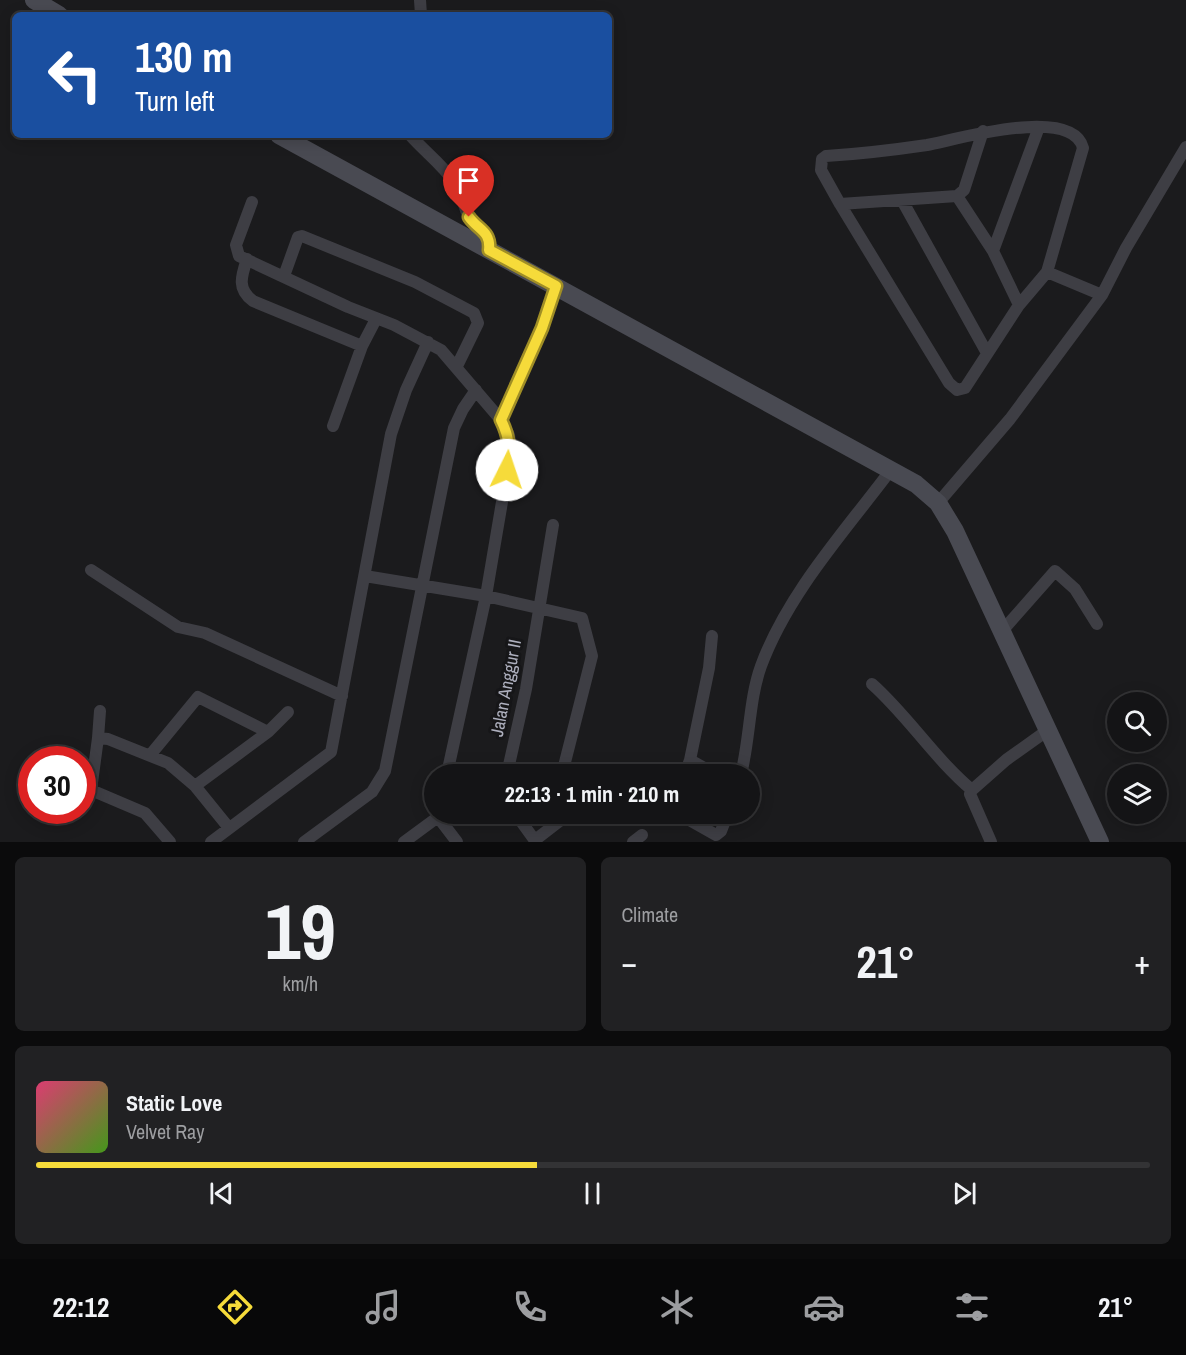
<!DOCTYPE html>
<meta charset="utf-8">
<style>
:root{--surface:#141416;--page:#212123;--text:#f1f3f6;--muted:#9d9ea1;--line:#333335;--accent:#f6db3a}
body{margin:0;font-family:"Archivo Narrow",sans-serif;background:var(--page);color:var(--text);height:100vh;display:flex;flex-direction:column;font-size:22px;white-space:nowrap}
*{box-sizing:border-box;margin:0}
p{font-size:20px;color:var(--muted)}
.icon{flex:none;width:33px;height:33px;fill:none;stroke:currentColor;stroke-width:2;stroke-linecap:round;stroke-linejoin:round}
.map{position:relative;height:842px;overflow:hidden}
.sheet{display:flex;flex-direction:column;gap:15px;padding:15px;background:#0b0b0c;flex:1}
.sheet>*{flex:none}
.hud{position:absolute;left:12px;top:12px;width:600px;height:126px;border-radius:9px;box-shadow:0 3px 15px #0003,0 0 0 2px var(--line);background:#1a4fa0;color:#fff;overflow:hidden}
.fabs{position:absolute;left:1107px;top:692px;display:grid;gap:12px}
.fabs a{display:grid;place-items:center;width:60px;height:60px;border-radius:50%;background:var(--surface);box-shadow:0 3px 15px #0003,0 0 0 2px var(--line);font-size:30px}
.speed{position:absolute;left:18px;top:746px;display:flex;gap:12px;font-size:30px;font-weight:700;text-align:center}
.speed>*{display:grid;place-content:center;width:78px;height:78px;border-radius:50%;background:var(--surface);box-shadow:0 3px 15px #0003,0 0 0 2px var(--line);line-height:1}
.speed .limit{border:9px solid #d22;background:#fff;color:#111}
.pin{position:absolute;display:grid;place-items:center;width:51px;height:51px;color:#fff;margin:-62px -26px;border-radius:50% 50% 50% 0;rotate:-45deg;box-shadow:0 0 6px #0007}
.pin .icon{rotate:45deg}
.me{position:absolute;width:66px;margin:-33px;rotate:4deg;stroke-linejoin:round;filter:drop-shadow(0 0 4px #0008)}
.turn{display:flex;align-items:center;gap:21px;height:126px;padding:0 24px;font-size:27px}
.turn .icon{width:78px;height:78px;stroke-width:2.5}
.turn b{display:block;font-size:42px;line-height:51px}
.big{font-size:45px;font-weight:700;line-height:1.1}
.sheet .card{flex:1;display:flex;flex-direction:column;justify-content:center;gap:9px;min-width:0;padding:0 21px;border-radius:9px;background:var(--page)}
.sheet .dial{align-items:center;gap:0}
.dial b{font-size:78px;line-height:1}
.song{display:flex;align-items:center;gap:18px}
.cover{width:72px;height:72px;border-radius:9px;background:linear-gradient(135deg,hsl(340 70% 55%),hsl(100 70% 35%))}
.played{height:6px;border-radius:3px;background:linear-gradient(90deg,var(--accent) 45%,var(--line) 45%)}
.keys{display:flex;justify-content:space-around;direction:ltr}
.heat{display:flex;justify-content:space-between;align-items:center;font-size:33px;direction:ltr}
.sheet .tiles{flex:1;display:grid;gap:15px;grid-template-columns:1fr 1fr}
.card:last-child{grid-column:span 2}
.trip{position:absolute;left:424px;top:764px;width:336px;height:60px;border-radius:30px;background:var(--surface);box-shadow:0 3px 15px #0003,0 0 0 2px var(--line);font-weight:700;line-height:60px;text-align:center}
.menu{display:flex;height:96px;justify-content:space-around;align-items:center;background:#080809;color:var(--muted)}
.menu .icon{width:42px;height:42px}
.menu .on{color:var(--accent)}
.menu b{font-size:27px;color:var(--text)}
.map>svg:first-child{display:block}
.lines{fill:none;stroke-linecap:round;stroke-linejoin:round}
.street{stroke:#3e3e44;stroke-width:12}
.secondary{stroke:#494a52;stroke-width:18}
.route-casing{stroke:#a08e26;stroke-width:15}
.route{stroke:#f6db3a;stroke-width:10}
.labels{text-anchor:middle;stroke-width:6;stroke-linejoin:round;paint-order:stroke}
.street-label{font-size:18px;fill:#adafbd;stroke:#161618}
</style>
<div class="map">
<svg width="1186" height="842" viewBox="0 0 1186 842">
<rect width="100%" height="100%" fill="#1b1b1d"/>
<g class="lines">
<path class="street" d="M 420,0 L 421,15
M 410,135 C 425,152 442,164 455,183 C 462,193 463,206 469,217 C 478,233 492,227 489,250
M 957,196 L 993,251 L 1019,305
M 252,202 L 236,245 L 239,256 L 348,307 L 394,325 L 441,350 L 501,420 L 542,328 L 556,286
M 903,202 L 987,353
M 840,204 L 957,196 L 964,190 L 983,131
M 993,251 L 1039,127
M 247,259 C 241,277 237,289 253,301 L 362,346
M 1047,272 L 1083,148 C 1072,105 955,140 927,145 C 893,150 859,154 826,156 L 822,159 L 821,170 L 840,204 L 949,383 L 957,390 L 965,388 L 1019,305 L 1047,272 L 1102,295
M 284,276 L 298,237 L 302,236 L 415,282 L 474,313 L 478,323 L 457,366
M 333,426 L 362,346 L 376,319
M 938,503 L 1010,419 L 1102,295 L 1126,248 L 1186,147
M 91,570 L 178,627 L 205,633 L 342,696
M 365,576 L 486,596 L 582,618 L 592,656 L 562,774
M 1003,630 L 1055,571 L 1075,589 L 1097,624
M 712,636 L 709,668 L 690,760 L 715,774
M 872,684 C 908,716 934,758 972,790
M 98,738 L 100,711
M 151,754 L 198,697 L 268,732
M 447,774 L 486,596 L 511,449 L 509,435 L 501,420
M 507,774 L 526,689 L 553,525
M 685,774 L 690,760
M 741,774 C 750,739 749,699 761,666 C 788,593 845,531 890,471
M 195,786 L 268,732 L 288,712
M 515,813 L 536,842
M 677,813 L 716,835 L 721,831 L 728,813
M 438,817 L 457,842
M 535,840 L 570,813
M 170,842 L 145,813 L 91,790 L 98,738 L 108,739 L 168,763 L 195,786 L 229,828
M 211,842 L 331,752 L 391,434 L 406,390 L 428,342
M 304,842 L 372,792 L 385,771 L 454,428 L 463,409 L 476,390
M 404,842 L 438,817 L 439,813
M 633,842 L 642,835
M 991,842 L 970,794 L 972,790 L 1006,760 L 1048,730"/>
<path class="secondary" d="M 34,0 L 59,15
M 279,135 L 916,484 L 938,503 L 955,531 L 1100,842"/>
</g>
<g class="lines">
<defs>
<path id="route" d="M 469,217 C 478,230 491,231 489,250 L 556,286 L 542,328 L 501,420 C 510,438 510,450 507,470"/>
</defs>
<use href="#route" class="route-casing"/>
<use href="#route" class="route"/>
</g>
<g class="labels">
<g class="street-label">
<text transform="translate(506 688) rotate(-79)" y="6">Jalan Anggur II</text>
</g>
</g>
</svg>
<div class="fabs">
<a><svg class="icon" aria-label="search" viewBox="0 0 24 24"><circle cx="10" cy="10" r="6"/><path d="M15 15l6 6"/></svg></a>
<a><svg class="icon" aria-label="layers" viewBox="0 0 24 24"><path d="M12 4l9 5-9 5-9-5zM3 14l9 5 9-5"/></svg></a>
</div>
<div class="speed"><div class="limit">30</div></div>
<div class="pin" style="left:469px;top:217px;background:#d93025"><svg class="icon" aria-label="arrive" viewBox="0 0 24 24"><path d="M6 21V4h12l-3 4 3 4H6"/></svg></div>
<svg class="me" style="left:507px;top:470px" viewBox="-20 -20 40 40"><circle r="19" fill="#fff"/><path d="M0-13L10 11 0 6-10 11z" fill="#f6db3a"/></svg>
<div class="trip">22:13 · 1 min · 210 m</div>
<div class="hud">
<div class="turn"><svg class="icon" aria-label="left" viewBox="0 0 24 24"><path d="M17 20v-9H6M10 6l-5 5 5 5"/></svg><div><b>130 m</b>Turn left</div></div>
</div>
</div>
<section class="sheet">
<div class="tiles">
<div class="card dial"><b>19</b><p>km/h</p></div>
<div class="card"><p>Climate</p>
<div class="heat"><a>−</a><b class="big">21°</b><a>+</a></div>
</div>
<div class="card">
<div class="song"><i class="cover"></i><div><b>Static Love</b><p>Velvet Ray</p></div></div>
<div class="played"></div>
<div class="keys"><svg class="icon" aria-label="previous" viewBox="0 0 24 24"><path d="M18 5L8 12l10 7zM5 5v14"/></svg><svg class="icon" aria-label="pause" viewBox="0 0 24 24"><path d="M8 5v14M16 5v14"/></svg><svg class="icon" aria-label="next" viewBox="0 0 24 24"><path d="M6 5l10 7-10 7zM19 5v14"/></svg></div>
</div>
</div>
</section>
<nav class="menu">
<b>22:12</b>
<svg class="icon on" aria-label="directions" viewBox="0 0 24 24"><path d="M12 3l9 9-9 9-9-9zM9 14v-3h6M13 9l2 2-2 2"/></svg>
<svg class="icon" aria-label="music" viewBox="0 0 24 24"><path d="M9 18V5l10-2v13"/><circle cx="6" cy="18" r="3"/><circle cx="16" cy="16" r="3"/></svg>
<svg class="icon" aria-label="phone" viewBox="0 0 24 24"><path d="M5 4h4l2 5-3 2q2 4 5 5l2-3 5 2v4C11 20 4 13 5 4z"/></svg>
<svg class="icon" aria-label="climate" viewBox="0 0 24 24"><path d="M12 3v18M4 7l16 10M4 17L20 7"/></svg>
<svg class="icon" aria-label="car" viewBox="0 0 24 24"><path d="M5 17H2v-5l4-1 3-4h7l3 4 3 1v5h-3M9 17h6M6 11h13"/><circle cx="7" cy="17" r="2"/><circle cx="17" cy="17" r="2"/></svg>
<svg class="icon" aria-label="filters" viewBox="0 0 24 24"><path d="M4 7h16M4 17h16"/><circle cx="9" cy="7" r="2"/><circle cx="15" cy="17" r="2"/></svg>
<b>21°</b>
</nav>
